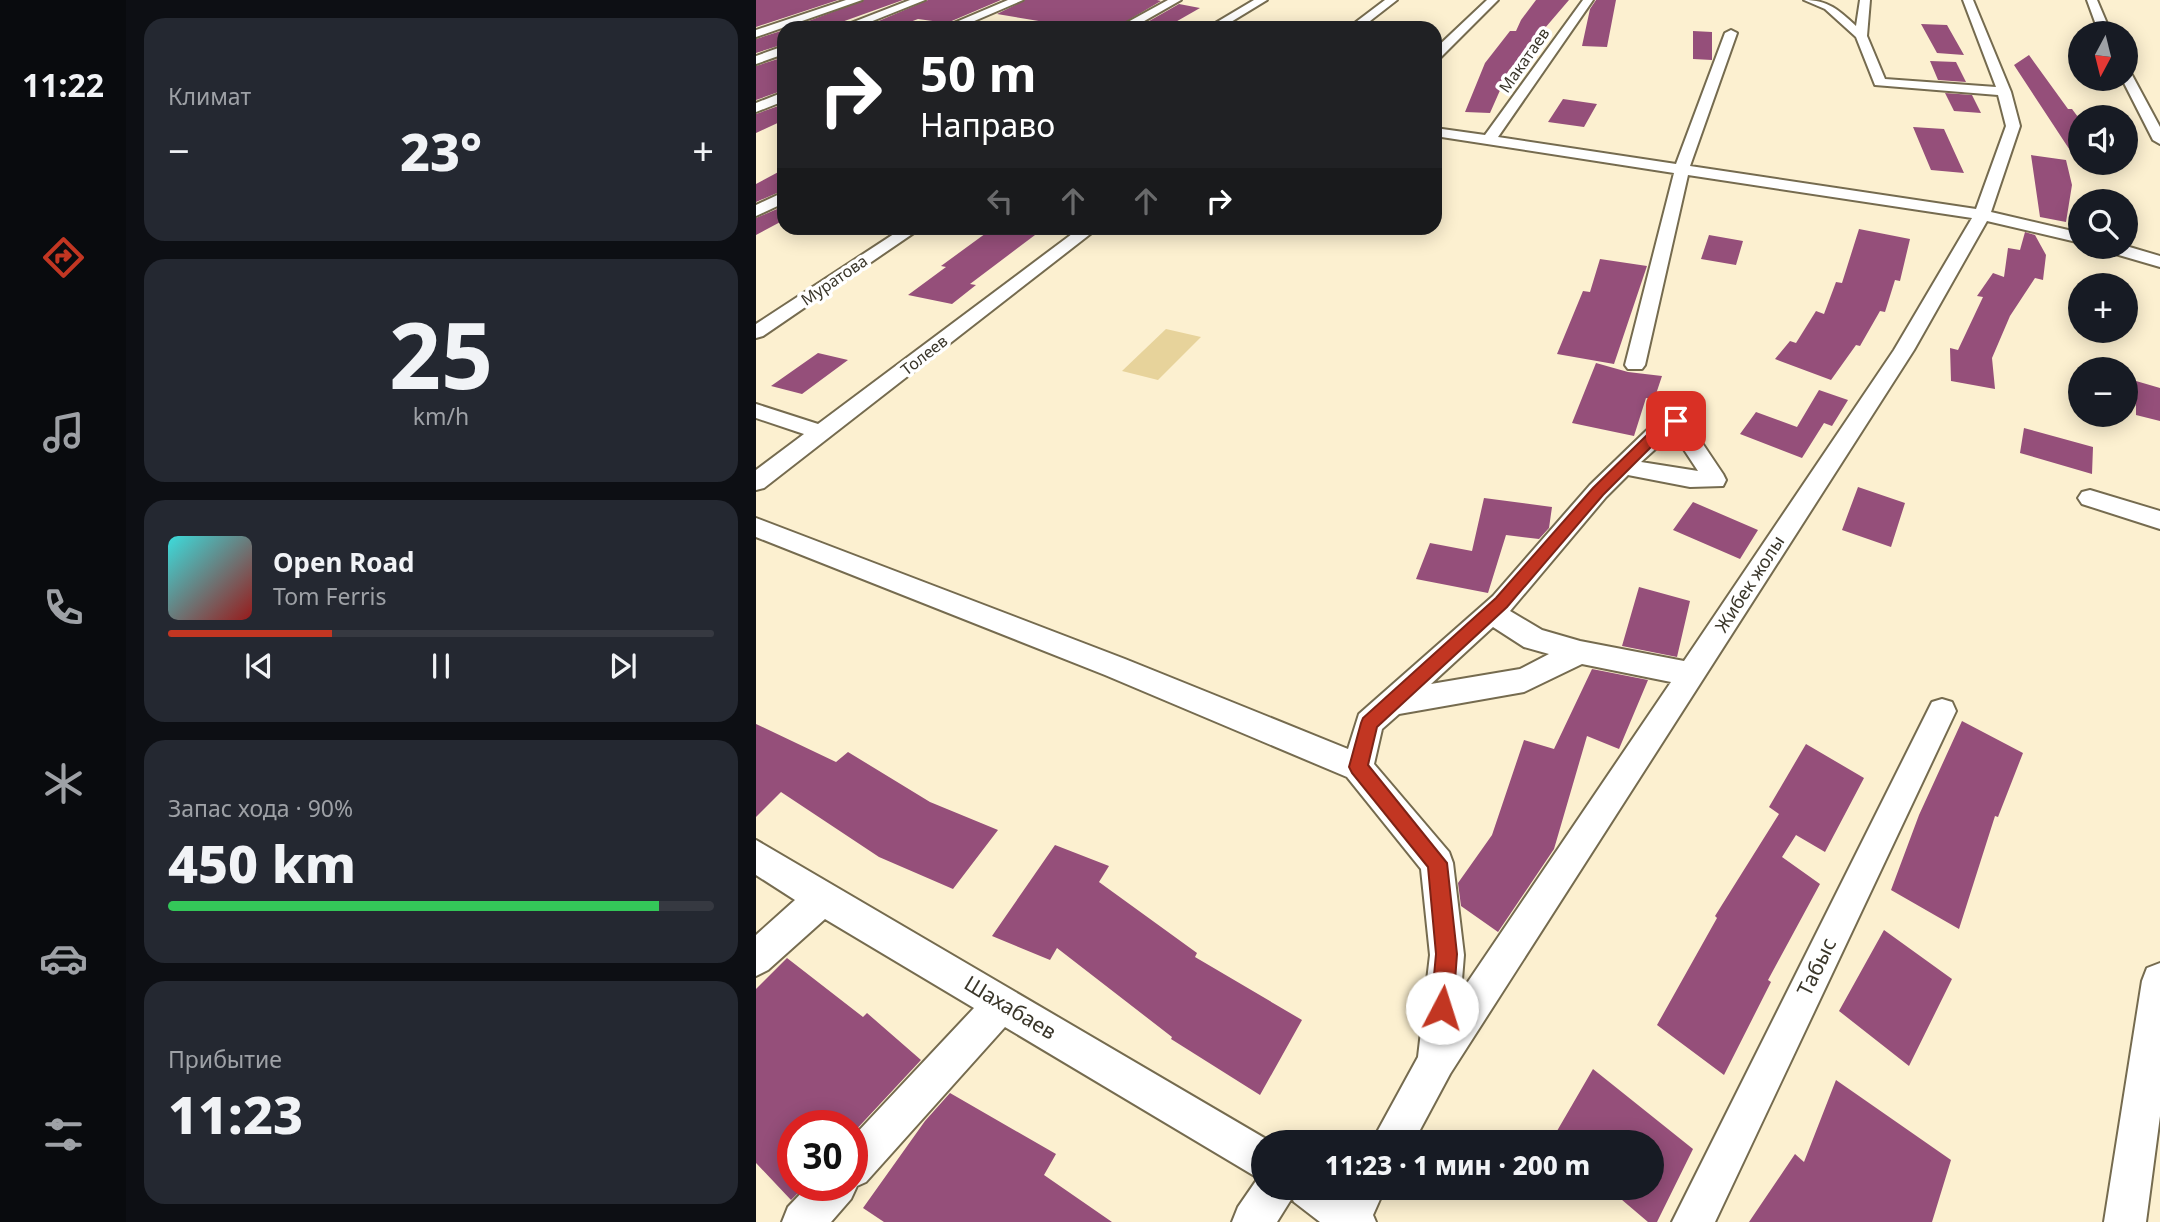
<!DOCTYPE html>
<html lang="ru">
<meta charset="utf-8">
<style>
:root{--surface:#171b24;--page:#242831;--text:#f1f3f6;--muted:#9ea1a6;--line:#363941;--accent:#c23622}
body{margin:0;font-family:"Noto Sans",sans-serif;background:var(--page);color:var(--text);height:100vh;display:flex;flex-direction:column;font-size:26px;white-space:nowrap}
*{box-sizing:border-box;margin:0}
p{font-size:23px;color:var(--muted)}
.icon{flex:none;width:38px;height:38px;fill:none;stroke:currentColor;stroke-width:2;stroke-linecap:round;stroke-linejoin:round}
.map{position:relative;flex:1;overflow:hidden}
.sheet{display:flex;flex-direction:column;gap:18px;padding:18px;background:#0d0f14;width:630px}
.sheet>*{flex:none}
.hud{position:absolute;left:21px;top:21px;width:665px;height:214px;border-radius:21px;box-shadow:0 4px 18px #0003;background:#202124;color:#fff;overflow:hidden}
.needle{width:46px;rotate:187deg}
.tools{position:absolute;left:1312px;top:21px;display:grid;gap:14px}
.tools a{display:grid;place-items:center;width:70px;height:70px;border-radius:50%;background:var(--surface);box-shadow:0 4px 18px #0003;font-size:35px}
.speed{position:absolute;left:21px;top:1110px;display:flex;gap:14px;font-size:35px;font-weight:700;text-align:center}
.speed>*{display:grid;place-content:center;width:91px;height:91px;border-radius:50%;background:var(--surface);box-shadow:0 4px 18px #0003;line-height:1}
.speed .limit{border:10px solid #d22;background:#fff;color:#111}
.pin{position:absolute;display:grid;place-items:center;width:60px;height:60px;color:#fff;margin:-30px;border-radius:14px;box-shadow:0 4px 10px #0006}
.me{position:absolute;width:77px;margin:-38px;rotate:5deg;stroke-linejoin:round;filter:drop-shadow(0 0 5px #0008)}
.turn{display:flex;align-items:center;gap:24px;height:147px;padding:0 28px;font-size:32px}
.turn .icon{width:91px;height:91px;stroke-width:2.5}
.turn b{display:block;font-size:49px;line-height:60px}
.lanes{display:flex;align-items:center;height:66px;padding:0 28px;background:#0003;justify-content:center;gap:35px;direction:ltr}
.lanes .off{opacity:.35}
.big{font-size:52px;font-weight:800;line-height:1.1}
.sheet .tile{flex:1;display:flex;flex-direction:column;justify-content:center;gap:10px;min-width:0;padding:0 24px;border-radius:21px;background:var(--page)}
.sheet .dial{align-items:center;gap:0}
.dial b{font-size:91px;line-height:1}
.song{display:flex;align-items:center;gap:21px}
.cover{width:84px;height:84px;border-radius:10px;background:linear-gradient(135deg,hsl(180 70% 55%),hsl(0 70% 35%))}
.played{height:7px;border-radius:4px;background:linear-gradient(90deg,var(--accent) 30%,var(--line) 30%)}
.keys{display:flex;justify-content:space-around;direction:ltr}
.heat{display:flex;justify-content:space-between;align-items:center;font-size:38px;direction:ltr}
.charge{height:10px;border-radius:5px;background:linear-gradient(90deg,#34c759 90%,var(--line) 0)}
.trip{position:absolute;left:495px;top:1130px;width:413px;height:70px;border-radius:35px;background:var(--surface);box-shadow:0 4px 18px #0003;font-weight:800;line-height:70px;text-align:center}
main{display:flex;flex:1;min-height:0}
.menu{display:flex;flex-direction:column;width:126px;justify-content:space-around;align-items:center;background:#090b0e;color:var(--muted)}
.menu .icon{width:49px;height:49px}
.menu .selected{color:var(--accent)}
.menu b{font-size:32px;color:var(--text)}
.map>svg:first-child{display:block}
.green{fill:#e7d39b}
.building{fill:#954f7a}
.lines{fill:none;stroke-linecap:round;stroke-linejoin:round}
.street-casing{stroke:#756b4f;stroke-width:4}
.street{fill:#fff;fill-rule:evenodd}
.route{fill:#c23622;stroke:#7e2316;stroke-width:2}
.labels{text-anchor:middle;stroke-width:7;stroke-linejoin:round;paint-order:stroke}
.far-street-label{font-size:16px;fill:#3a362a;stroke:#fff}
.street-label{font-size:18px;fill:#3a362a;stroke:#fff}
.near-street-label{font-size:21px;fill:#3a362a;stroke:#fff}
</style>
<main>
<nav class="menu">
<b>11:22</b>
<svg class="icon selected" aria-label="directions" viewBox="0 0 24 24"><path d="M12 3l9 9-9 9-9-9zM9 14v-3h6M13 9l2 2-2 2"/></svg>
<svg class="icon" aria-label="music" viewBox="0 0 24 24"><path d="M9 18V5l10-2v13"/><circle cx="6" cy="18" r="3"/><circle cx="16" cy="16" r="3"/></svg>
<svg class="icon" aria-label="phone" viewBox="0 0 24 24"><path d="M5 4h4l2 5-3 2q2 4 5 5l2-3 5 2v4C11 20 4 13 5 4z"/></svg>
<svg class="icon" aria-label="climate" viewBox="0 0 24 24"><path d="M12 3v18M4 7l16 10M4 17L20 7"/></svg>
<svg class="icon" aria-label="car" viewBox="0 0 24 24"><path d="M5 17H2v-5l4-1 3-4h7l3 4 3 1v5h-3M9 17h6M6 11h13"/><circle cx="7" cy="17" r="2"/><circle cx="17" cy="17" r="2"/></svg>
<svg class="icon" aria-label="filters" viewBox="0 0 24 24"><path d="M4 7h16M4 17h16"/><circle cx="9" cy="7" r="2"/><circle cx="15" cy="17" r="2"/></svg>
</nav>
<section class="sheet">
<div class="tile"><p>Климат</p>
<div class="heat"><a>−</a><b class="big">23°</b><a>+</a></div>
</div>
<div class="tile dial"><b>25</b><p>km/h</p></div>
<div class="tile">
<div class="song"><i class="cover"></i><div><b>Open Road</b><p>Tom Ferris</p></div></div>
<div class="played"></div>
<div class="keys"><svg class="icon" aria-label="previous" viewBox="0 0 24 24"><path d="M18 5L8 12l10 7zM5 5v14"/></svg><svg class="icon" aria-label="pause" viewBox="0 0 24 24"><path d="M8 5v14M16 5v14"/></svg><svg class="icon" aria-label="next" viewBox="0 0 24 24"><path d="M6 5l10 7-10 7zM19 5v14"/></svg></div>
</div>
<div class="tile"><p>Запас хода · 90%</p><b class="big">450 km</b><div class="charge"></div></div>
<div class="tile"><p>Прибытие</p><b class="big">11:23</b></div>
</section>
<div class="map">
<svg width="1404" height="1222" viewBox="0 0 1404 1222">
<rect width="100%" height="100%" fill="#fcf0d0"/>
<path class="green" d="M 410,329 L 445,337 L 402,380 L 366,371 Z"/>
<path class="building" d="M 0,0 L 82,0 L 0,27 Z
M 108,0 L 147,0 L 69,28 L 34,28 Z
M 172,0 L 245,0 L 191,23 L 162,19 L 141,27 L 118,23 Z
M 269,0 L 401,0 L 405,1 L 359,28 L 325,28 L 241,14 Z
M 780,0 L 813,0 L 753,70 L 734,113 L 709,112 L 729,63 L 754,31 L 760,31 L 765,20 Z
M 840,0 L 860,0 L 851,47 L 826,46 L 834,9 Z
M 423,4 L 444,8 L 409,28 L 381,28 Z
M 1165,24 L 1191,25 L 1208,55 L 1181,53 Z
M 28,30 L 28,44 L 0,53 L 0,39 Z
M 937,31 L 956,32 L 956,60 L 937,59 Z
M 1273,55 L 1312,109 L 1316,109 L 1325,121 L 1325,167 L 1258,65 Z
M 28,57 L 28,90 L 0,100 L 0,66 Z
M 1174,61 L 1200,62 L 1210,82 L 1182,80 Z
M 1189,93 L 1216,95 L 1225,113 L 1198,111 Z
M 807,99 L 841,104 L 828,127 L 792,122 Z
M 28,104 L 28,120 L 0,133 L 0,114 Z
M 1157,127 L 1188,129 L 1208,173 L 1175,170 Z
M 1275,155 L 1310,160 L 1316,185 L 1310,222 L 1284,217 Z
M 28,169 L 28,190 L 0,202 L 0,184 Z
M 28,206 L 28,220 L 0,235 L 0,218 Z
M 237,228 L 283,232 L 214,284 L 220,285 L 196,304 L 152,295 L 190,267 L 185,266 Z
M 1103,229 L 1154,239 L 1144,281 L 1139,280 L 1129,312 L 1124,311 L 1104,346 L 1100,345 L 1075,380 L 1019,359 L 1034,341 L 1040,343 L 1060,311 L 1068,314 L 1080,282 L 1086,283 Z
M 1269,232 L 1279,235 L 1290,255 L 1287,280 L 1279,278 L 1254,316 L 1236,358 L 1239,389 L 1195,381 L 1194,348 L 1202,350 L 1227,297 L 1221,296 L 1237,273 L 1248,277 L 1252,248 L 1264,250 Z
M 953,235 L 987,241 L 980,265 L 945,259 Z
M 844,259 L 891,266 L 858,364 L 801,354 L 827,291 L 834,292 Z
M 62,353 L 92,360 L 46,394 L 15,386 Z
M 840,363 L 872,372 L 906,376 L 898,400 L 890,398 L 878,436 L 816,423 Z
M 1380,381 L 1404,388 L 1404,421 L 1380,415 Z
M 1063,390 L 1092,400 L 1076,426 L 1068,423 L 1046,458 L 984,434 L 1000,412 L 1041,427 Z
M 1268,428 L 1337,447 L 1336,474 L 1264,453 Z
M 1102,487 L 1149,503 L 1135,547 L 1086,530 Z
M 728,498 L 796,507 L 793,528 L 783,539 L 750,535 L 732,593 L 660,579 L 674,543 L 716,551 Z
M 937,502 L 1002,530 L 984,559 L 917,530 Z
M 883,587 L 934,601 L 921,657 L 866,646 Z
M 836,669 L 892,680 L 863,749 L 831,736 L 798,849 L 742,932 L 705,906 L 702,883 L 736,835 L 768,740 L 798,749 Z
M 1206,721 L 1267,753 L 1242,817 L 1239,816 L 1203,929 L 1135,890 L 1163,815 Z
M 0,724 L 80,762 L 92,752 L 174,802 L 242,830 L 197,889 L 123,857 L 25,792 L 0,817 Z
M 1050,744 L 1108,778 L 1069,852 L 1040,835 L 1026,857 L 1064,884 L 1012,980 L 1015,982 L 968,1075 L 901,1025 L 961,918 L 959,916 L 1023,814 L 1013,807 Z
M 299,845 L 353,866 L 343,882 L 441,953 L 439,957 L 546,1020 L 504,1095 L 415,1039 L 416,1037 L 301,948 L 294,960 L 236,936 Z
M 1128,930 L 1196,979 L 1153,1066 L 1083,1011 Z
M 31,958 L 107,1017 L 111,1013 L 165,1060 L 96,1134 L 96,1125 L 37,1125 L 37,1185 L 50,1185 L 35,1200 L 0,1163 L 0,989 Z
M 837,1069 L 937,1149 L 901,1222 L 892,1222 L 852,1188 L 896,1188 L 896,1143 L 794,1143 Z
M 1080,1080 L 1195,1160 L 1176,1222 L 993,1222 L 1039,1154 L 1048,1162 Z
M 194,1093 L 300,1154 L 288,1175 L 356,1222 L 128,1222 L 107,1208 L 169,1121 Z"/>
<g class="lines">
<defs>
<path id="street" d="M 90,0 L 106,0 L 0,37 L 0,30 Z
M 154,0 L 169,0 L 99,28 L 82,28 Z
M 252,0 L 267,0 L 202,28 L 186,28 Z
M 412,0 L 425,0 L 376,28 L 361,28 Z
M 498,0 L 511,0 L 465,28 L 451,28 Z
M 629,0 L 641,0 L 605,28 L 592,28 Z
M 731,0 L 742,0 L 683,59 L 679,60 L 679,49 Z
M 827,0 L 837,0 L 742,137 L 920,164 L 969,33 L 975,30 L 981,33 L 934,166 L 1220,209 L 1250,126 L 1242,95 L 1119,85 L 1100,37 L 1069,9 L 1048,0 C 1072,0 1083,10 1100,26 L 1104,0 L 1114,0 L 1111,36 L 1129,79 L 1240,87 L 1207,0 L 1217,0 L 1255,92 L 1264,126 L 1235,212 L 1325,233 L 1325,243 L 1231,221 L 1158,350 L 694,1074 L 657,1143 L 615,1143 L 662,1057 L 674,955 L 665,869 L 591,777 L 349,675 L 0,537 L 0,518 L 369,659 L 592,749 L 603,714 L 737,596 L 834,485 L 891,430 L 920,414 L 928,416 L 967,474 L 970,480 L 967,486 L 934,487 L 872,475 L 850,497 L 754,611 L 786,630 L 824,641 L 928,661 L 1138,350 L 1216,218 L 932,175 L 889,365 L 886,369 L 872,369 L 869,365 L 918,173 L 679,136 L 679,128 L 729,135 ZM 917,433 L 942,471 L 885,462 ZM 737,627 L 768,647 L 793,654 L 764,669 L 675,684 ZM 826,664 L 915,682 L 705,992 L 708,955 L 697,863 L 693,852 L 618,764 L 626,729 L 643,714 L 768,692 Z
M 1331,0 L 1341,0 L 1355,33 L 1343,33 Z
M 28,46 L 28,54 L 0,64 L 0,56 Z
M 1370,71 L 1376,75 L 1404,127 L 1404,144 L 1397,140 L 1366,79 L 1370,79 Z
M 28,92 L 28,101 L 0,112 L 0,103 Z
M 28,192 L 28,203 L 0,216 L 0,205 Z
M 147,228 L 165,228 L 7,336 L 0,338 L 0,324 Z
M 324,228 L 342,228 L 8,488 L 0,490 L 0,470 L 48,434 L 0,418 L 0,404 L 62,424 Z
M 1370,246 L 1404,256 L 1404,267 L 1349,251 L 1347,247 Z
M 1334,490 L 1404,511 L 1404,529 L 1326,504 L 1322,498 L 1326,492 Z
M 1186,699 L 1196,702 L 1200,711 L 959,1222 L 916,1222 L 1176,702 Z
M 0,840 L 517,1143 L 508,1143 L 508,1188 L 629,1188 L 617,1215 L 620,1222 L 564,1222 L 538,1202 L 536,1198 L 521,1222 L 476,1222 L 482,1207 L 502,1178 L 249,1027 L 110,1182 L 101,1186 L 95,1199 L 75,1222 L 26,1222 L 32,1207 L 53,1185 L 96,1185 L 96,1138 L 218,1008 L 69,919 L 12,970 L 0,976 L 0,935 L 39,900 L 0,875 Z
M 1404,963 L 1404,1116 L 1390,1222 L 1348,1222 L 1386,981 L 1391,968 Z"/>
</defs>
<use href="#street" class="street-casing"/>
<use href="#street" class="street"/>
</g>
<path class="route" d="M 920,417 L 924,418 L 924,424 L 904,438 L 847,495 L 751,607 L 621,727 L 612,765 L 691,863 L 701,954 L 697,1008 L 694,1016 L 686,1019 L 678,1016 L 675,1008 L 680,954 L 672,867 L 596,773 L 593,767 L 605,723 L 607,718 L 740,598 L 837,488 L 894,432 Z"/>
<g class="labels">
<g class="far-street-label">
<text transform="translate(768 60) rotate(-55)" y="6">Макатаев</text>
<text transform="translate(78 280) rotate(-34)" y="6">Муратова</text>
<text transform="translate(168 355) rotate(-38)" y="6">Толеев</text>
</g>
<g class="street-label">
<text transform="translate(994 584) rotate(-57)" y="6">Жибек жолы</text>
</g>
<g class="near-street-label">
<text transform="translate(1061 967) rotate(-64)" y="7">Табыс</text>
<text transform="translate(254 1008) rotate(31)" y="7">Шахабаев</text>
</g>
</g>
</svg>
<div class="tools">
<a><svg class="needle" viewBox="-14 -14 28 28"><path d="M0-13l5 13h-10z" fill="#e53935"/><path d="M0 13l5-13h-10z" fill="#9ea1a6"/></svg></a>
<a><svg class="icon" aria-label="sound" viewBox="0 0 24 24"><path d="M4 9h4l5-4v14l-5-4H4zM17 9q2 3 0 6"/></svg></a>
<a><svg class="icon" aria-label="search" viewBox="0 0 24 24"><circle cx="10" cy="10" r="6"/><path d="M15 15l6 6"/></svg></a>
<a>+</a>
<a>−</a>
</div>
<div class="speed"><div class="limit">30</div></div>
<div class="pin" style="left:920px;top:421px;background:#d93025"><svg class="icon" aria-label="arrive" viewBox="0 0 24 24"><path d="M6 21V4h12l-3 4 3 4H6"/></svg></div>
<svg class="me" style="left:686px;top:1008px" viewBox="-20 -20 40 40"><circle r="19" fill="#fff"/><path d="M0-13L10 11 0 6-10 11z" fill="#c23622"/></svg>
<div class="trip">11:23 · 1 мин · 200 m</div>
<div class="hud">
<div class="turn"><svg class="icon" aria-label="right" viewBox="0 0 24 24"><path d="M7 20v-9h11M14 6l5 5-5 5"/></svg><div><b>50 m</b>Направо</div></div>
<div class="lanes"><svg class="icon off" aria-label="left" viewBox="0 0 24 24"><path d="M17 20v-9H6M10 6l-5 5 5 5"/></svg><svg class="icon off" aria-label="ahead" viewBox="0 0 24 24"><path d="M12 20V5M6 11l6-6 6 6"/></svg><svg class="icon off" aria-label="ahead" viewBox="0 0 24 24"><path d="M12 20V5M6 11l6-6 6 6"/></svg><svg class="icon" aria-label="right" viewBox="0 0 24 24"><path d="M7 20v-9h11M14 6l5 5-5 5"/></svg></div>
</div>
</div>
</main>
